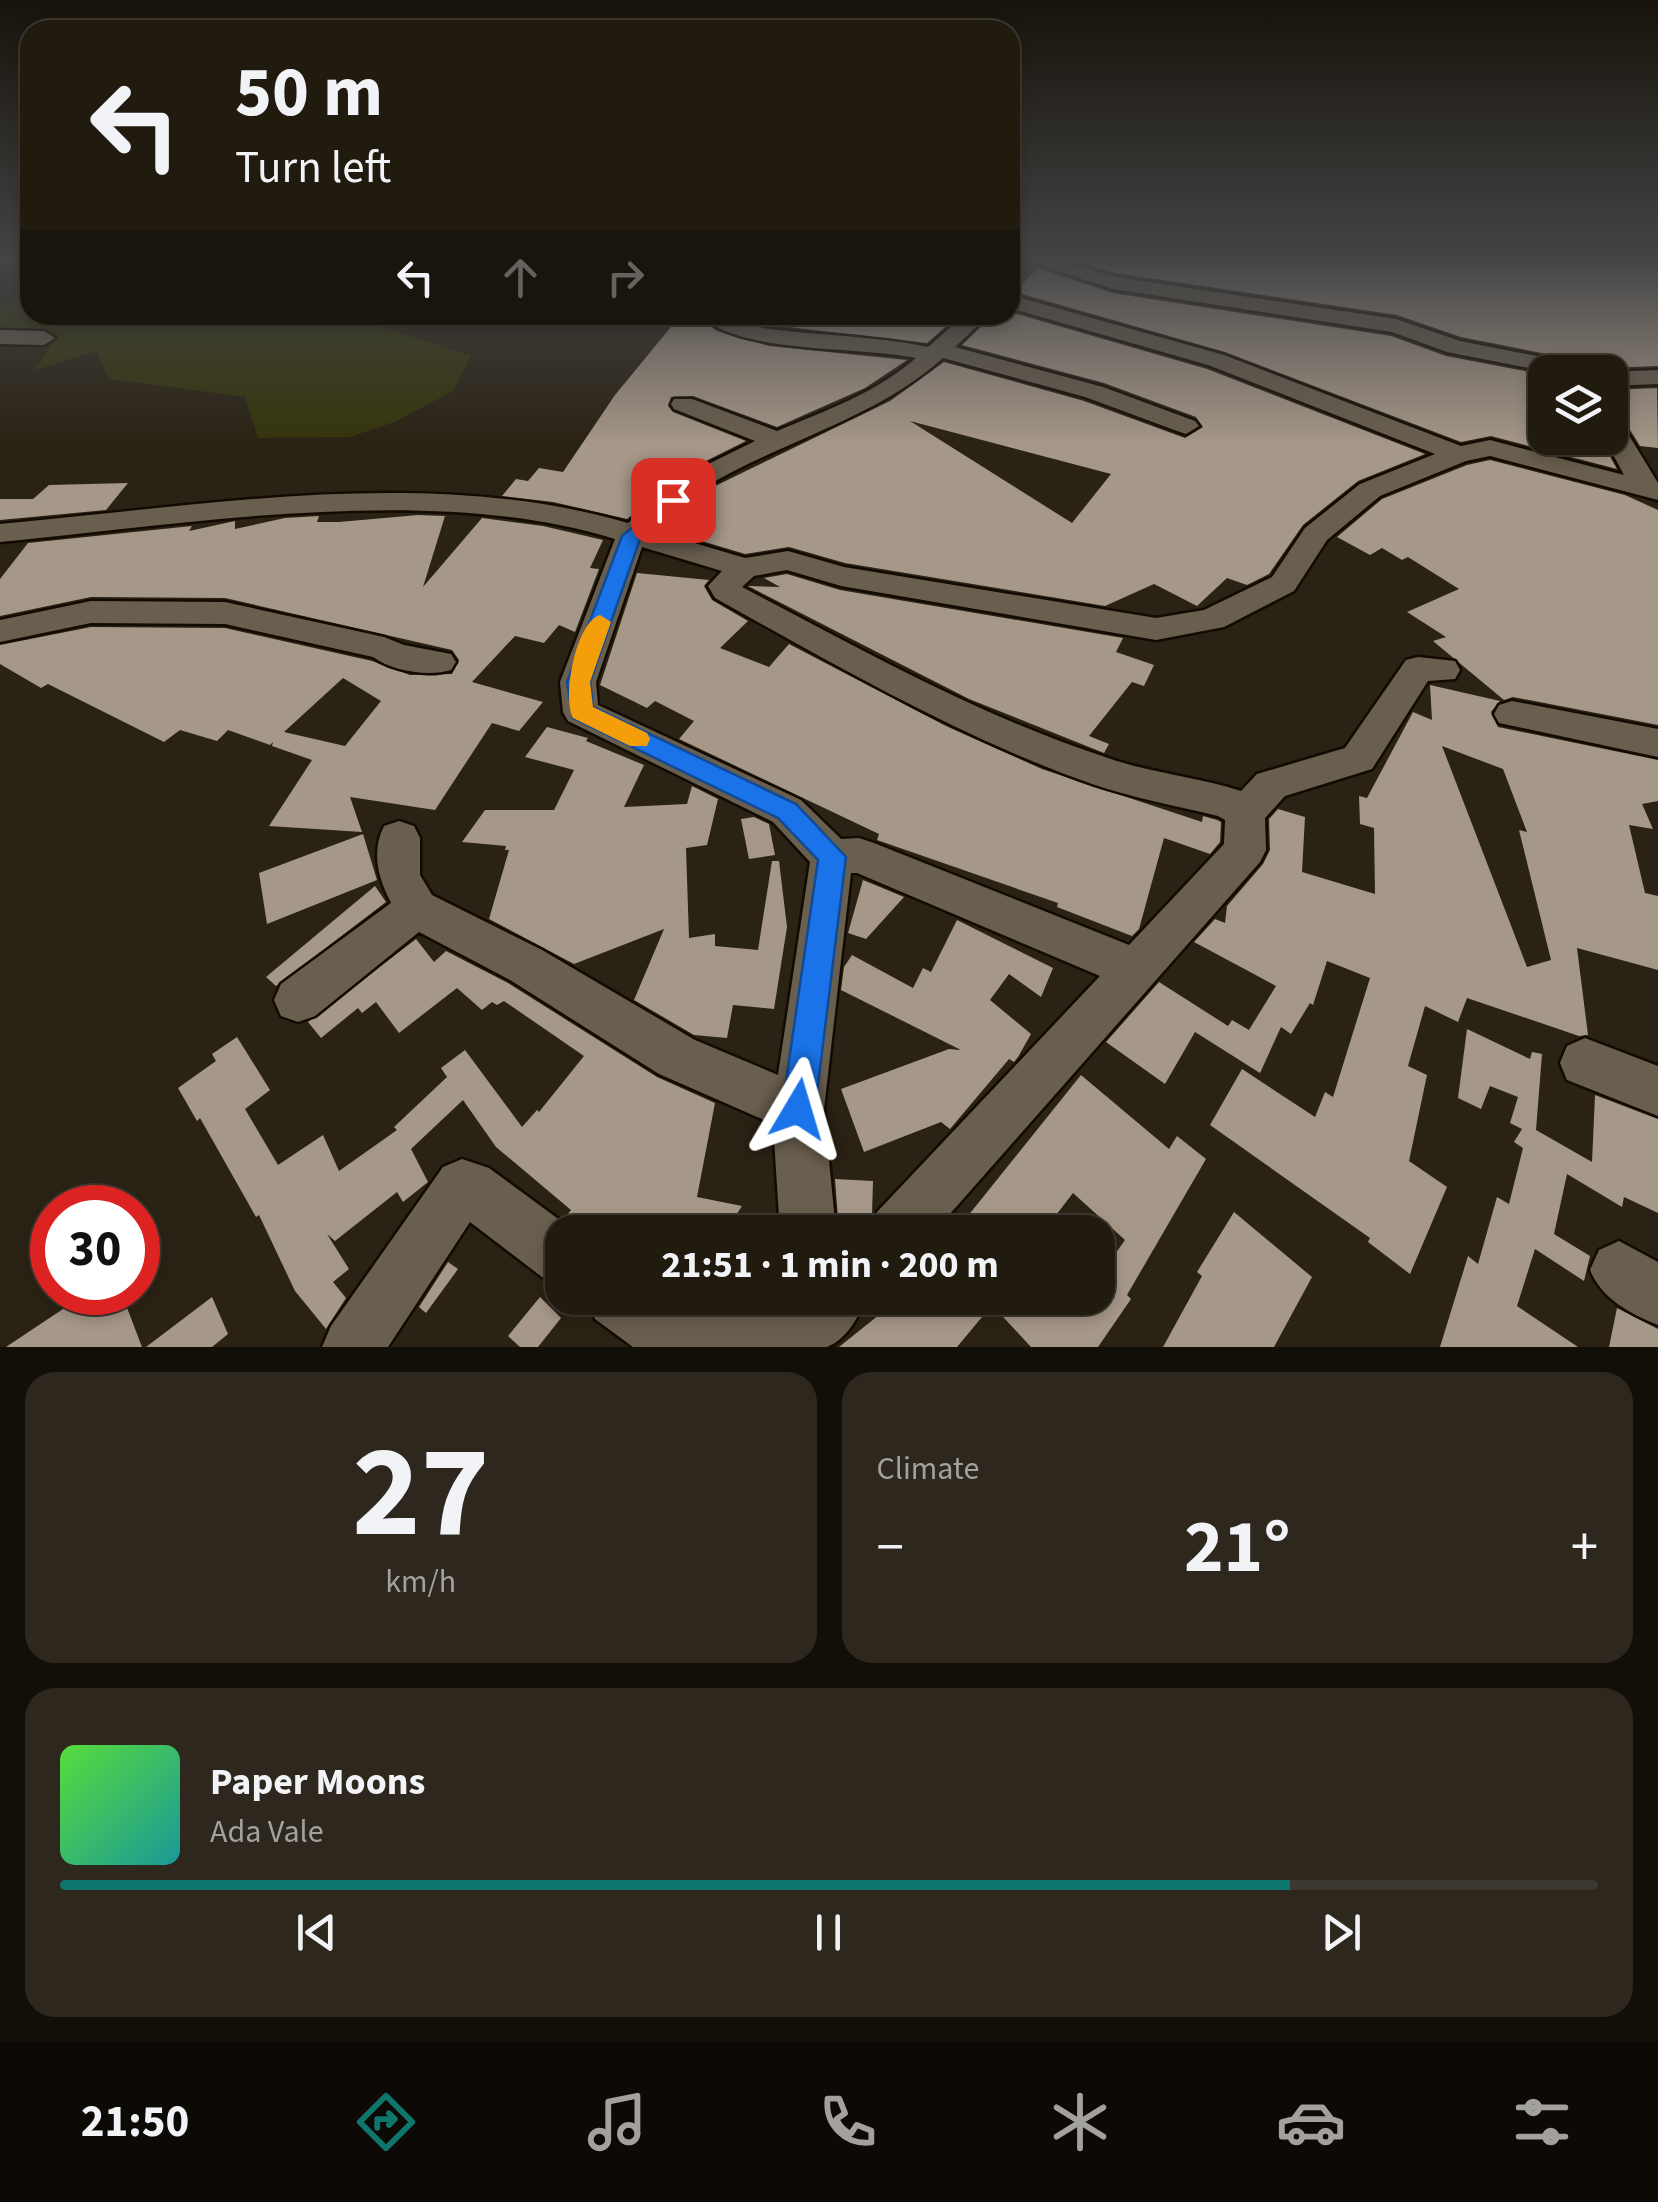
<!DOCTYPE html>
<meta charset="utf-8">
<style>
:root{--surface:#201a0f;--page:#2d271d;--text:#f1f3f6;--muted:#a2a19e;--line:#3d382f;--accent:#0f766e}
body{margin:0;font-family:"Source Sans 3",sans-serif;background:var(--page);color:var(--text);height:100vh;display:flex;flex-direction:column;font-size:38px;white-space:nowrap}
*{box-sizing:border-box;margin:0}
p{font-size:32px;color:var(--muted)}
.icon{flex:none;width:55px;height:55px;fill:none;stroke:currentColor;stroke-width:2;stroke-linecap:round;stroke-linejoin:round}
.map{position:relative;height:1347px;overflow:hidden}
.side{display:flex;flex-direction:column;gap:25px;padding:25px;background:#120e08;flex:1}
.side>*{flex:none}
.banner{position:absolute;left:20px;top:20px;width:1000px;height:305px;border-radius:30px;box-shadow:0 5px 15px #0003,0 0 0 2px var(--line);background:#201a0f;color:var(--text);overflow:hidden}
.buttons{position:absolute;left:1528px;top:355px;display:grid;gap:20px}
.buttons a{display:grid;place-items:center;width:100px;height:100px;border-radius:20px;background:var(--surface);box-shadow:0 5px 15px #0003,0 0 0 2px var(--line);font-size:50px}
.speed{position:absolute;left:30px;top:1185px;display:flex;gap:20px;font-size:50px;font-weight:700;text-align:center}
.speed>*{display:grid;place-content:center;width:130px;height:130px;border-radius:50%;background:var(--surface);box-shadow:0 5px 15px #0003,0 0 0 2px var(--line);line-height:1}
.speed .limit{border:15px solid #d22;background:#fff;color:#111}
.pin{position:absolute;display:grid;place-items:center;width:85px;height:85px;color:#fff;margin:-42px;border-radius:20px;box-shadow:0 5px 15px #0006}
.me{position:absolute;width:110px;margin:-55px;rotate:7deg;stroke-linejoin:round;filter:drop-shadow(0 0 8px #0008)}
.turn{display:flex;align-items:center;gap:35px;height:210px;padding:0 50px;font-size:45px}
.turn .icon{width:130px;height:130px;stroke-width:2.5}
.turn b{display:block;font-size:70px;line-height:85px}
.lanes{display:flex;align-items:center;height:95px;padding:0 50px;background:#0003;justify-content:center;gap:50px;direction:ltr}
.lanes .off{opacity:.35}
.big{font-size:75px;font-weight:700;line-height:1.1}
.side .widget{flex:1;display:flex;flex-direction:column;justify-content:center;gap:15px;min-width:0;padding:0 35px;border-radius:30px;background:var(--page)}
.side .dial{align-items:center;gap:0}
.dial b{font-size:130px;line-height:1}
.song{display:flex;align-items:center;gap:30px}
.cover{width:120px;height:120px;border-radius:15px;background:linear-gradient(135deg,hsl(110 70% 55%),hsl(180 70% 35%))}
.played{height:10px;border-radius:5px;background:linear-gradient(90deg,var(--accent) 80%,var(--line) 80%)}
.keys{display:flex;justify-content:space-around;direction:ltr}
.heat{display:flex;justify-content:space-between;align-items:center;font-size:55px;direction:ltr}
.side .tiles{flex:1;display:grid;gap:25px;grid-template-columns:1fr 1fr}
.widget:last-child{grid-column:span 2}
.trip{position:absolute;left:545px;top:1215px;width:570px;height:100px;border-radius:30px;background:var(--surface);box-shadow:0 5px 15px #0003,0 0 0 2px var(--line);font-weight:700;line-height:100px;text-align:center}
.tabs{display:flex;height:160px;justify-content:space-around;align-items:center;background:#0d0a06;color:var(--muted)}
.tabs .icon{width:70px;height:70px}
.tabs .on{color:var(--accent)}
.tabs b{font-size:45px;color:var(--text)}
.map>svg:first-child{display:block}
.green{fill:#34350b}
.building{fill:#a69889;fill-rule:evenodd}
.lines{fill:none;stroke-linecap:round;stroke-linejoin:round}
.minor-casing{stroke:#130b02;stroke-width:5}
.minor{fill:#695f4f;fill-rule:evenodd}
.route{fill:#1a73e8;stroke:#114b97;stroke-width:2.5}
.slow{fill:#f59e0b}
</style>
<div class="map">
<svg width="1658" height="1347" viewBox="0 0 1658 1347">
<rect width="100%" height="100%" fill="#2a2214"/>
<path class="green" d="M 30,285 L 30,315 L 344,315 L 471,356 L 453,391 L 395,422 L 350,437 L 258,438 L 245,397 L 109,379 L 96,351 L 33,371 L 59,334 L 0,330 L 0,305 Z"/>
<path class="building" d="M 1061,257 L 1658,257 L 1658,366 L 1607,368 L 1597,372 L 1583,361 L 1461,337 L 1397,315 L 1116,273 Z
M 1038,268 L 1112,293 L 1391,336 L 1446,356 L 1545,375 L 1545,438 L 1602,442 L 1617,469 L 1491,436 L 1461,442 L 1225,352 L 1015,292 Z
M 1010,312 L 1207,369 L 1425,454 L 1358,481 L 1303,525 L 1269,574 L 1247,585 L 1227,578 L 1197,606 L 1154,584 L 1105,606 L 845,563 L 789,547 L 745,554 L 662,529 L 709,489 L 890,401 L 944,362 L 1084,401 L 1185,438 L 1203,427 L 1196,417 L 1104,383 L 962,345 L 993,315 L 1010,315 ZM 910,421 L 1111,474 L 1072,523 Z
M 729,315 L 959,315 L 927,343 L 771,325 Z
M 680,316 L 698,317 L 717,331 L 769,346 L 907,360 L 865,388 L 777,427 L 693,396 L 671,397 L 668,406 L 673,412 L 746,441 L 682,473 L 627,519 L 553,502 L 502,496 L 516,479 L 528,481 L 539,468 L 563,472 L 615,395 Z
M 1657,388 L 1658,448 L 1640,446 L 1622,417 L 1610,407 L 1610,390 Z
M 1490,460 L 1625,495 L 1658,510 L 1658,725 L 1513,697 L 1504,700 L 1433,641 L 1446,637 L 1407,612 L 1459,589 L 1408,557 L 1402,560 L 1382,548 L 1370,555 L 1337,537 L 1382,499 L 1467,465 Z
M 128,483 L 106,510 L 0,520 L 0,499 L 33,499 L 49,485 Z
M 418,515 L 445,516 L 423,587 L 482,518 L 543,526 L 603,540 L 590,568 L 599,569 L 575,632 L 559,625 L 544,643 L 515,636 L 472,682 L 543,702 L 519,731 L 492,723 L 435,810 L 350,797 L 362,832 L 269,826 L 312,760 L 272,746 L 273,742 L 270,745 L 228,730 L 217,741 L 180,730 L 164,742 L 48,684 L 41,688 L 0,664 L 0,645 L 91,627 L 225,628 L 372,661 L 410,675 L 452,674 L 459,660 L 452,650 L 225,598 L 91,597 L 0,616 L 0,579 L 28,543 L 192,526 L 189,531 L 235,521 L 235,529 L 285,518 L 319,516 L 317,522 L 339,522 ZM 343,678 L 381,701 L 345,746 L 284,732 Z
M 637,573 L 709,580 L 704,586 L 712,600 L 748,621 L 720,648 L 769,667 L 789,644 L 946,726 L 1042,769 L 1202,822 L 1203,816 L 1217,820 L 1221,822 L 1220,842 L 1210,854 L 1164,838 L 1139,929 L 1132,936 L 1057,907 L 1058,903 L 877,840 L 879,834 L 679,739 L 694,721 L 655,701 L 647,708 L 600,685 Z
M 787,574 L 840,590 L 1123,638 L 1116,652 L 1154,665 L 1144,686 L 1132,682 L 1089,736 L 1109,744 L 1104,753 L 969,699 L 748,586 L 780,587 L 764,578 Z
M 1430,685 L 1500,701 L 1491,712 L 1498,727 L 1658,760 L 1658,801 L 1642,804 L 1653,829 L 1629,825 L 1645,893 L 1658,896 L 1658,970 L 1577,948 L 1588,1035 L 1579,1036 L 1467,998 L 1458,1022 L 1425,1006 L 1408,1066 L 1427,1075 L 1409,1161 L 1447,1187 L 1410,1274 L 1368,1242 L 1370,1238 L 1210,1125 L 1242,1069 L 1315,1117 L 1325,1092 L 1333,1097 L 1370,978 L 1327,961 L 1313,1005 L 1310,1003 L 1291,1034 L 1281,1027 L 1260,1073 L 1195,1032 L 1165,1084 L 1106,1042 L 1159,982 L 1228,1026 L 1232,1020 L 1249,1030 L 1276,986 L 1194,942 L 1215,919 L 1225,923 L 1227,906 L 1263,864 L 1270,850 L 1269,819 L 1278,809 L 1305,817 L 1302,872 L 1375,894 L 1374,828 L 1360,824 L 1359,796 L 1367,798 L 1413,712 L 1432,720 ZM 1442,746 L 1503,769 L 1527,832 L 1519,830 L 1551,960 L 1527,967 Z
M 547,727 L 588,738 L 586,741 L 644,765 L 624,807 L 687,804 L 692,786 L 718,799 L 707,845 L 686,848 L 689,938 L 715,934 L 715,946 L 758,950 L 772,861 L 779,861 L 787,927 L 774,1009 L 733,1005 L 727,1038 L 694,1035 L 634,1000 L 664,929 L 574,964 L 489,919 L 509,850 L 505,850 L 506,846 L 462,842 L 485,810 L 554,810 L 574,770 L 525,757 Z
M 754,817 L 769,824 L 775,855 L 749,859 L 741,819 Z
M 363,834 L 377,880 L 267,924 L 259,873 Z
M 863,880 L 904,897 L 866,939 L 848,933 Z
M 375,886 L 386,902 L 276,986 L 266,977 Z
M 957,920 L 1053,968 L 1041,997 L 1009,974 L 990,1000 L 1031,1034 L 1018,1057 L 1014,1062 L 1009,1059 L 950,1129 L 941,1122 L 864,1152 L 841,1089 L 949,1049 L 961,1050 L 841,990 L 844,967 L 852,955 L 913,988 L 923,968 L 931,972 Z
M 416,939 L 434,962 L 446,951 L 508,983 L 657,1077 L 715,1103 L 697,1197 L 742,1206 L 725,1232 L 586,1232 L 568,1214 L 571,1210 L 496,1147 L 463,1100 L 411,1149 L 428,1182 L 403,1202 L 397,1192 L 335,1241 L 327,1234 L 349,1269 L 333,1282 L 346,1298 L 326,1329 L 295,1291 L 259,1215 L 256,1217 L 200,1118 L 197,1121 L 178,1088 L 216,1061 L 212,1054 L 237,1037 L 270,1090 L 245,1109 L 278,1165 L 323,1135 L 339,1171 L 397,1130 L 394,1127 L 447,1077 L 441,1068 L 465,1050 L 522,1127 L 537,1110 L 539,1112 L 584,1056 L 504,1001 L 497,1005 L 492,1002 L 482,1010 L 457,988 L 399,1033 L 376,1002 L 362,1013 L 358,1008 L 321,1038 L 308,1022 Z
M 1467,1029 L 1530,1059 L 1532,1052 L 1542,1054 L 1536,1130 L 1592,1162 L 1595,1095 L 1658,1119 L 1658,1213 L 1624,1197 L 1622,1207 L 1567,1174 L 1554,1234 L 1590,1256 L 1584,1281 L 1535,1249 L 1517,1306 L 1578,1347 L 1440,1347 L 1468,1256 L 1478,1264 L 1497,1197 L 1509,1204 L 1523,1148 L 1514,1142 L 1522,1129 L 1510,1123 L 1518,1097 L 1490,1086 L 1481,1109 L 1458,1098 Z
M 1081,1075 L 1169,1149 L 1177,1136 L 1206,1159 L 1127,1295 L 1131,1299 L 1098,1347 L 1031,1347 L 992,1305 L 957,1347 L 839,1347 L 900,1298 L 1098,1298 L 1098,1278 L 1125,1240 L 1073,1193 L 1043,1232 L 955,1232 Z
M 835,1179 L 873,1181 L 872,1214 L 863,1232 L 839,1232 Z
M 1234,1212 L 1312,1277 L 1274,1347 L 1163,1347 L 1202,1276 L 1197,1272 Z
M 448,1262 L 458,1269 L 426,1313 L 419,1307 Z
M 68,1292 L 121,1292 L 142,1347 L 6,1347 L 72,1303 Z
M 212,1297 L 228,1334 L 212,1347 L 146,1347 Z
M 540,1297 L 561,1318 L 538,1347 L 520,1347 L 508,1336 Z
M 1617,1308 L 1658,1329 L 1658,1347 L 1609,1347 Z"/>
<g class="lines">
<defs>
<path id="minor" d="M 0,257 L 20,257 L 0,267 Z
M 1047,257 L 1115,277 L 1396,319 L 1460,341 L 1582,365 L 1594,372 L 1549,372 L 1447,352 L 1392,332 L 1113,289 L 1019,258 Z
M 1010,295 L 1224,355 L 1461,446 L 1490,440 L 1624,475 L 1604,438 L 1610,438 L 1610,416 L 1619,419 L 1658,483 L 1658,500 L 1490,456 L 1466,461 L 1380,496 L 1327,540 L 1294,591 L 1224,627 L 1156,640 L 841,586 L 787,570 L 754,576 L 742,587 C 860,649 981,717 1108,758 C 1151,773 1198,777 1241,791 L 1257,774 L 1345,748 L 1406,660 L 1418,657 L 1455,661 L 1460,670 L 1455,679 L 1428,681 L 1372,769 L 1285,796 L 1265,818 L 1266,850 L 1260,862 L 934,1232 L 869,1232 L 877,1212 L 1100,976 L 857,873 L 851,873 L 824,1109 L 836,1232 L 780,1232 L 773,1124 L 659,1074 L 510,980 L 419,932 L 315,1016 L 298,1022 L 281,1016 L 274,1000 L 281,984 L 391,903 C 378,878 371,852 384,826 L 399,821 L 414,826 L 420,838 L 420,875 L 432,895 L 542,950 L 695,1040 L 778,1075 L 810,862 L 773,822 L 568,721 L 563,712 L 560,682 L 615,539 C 432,482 190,524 0,542 L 0,524 C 202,506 430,465 628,523 L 684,476 L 755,441 L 674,409 L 671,404 L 674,399 L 692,399 L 777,431 C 825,411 876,393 916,358 C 862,346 736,354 701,315 C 727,315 745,326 770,329 C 823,336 875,336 928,347 L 965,315 L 989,315 L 955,347 L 1103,387 L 1195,421 L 1199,426 L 1186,434 L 1177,431 L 1085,397 L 943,358 C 875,419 784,440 707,486 C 688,498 671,517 654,531 L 745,558 L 788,551 L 844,567 L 1156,618 L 1204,610 L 1272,577 L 1305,528 L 1360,484 L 1435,454 L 1208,365 L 1010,308 ZM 642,547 L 722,571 L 708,586 L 715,598 C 837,666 961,738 1092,784 C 1133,798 1177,806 1218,816 L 1225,820 L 1224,844 L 1129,945 L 874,843 L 859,838 L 841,839 L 801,800 L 598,705 L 596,682 Z
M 0,330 L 44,331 L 55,338 L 44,345 L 0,344 Z
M 1658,370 L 1658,384 L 1610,386 L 1607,372 Z
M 91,601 L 225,602 L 384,637 L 404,645 L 451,654 L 456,662 L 451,670 C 428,677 392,671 373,657 L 225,624 L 91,623 L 0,642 L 0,620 Z
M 1512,701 L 1658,729 L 1658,757 L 1499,723 L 1494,714 L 1499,705 Z
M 1585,1038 L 1658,1066 L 1658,1116 L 1567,1080 L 1560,1063 L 1567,1046 Z
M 462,1159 L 489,1168 L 576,1232 L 562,1232 L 562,1285 L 542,1277 L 470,1222 L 388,1347 L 322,1347 L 331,1326 L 443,1167 Z
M 1619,1241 L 1658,1262 L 1658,1325 C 1629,1313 1602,1299 1590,1270 L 1599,1250 Z
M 587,1298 L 665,1298 L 671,1302 L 866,1298 C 858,1318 847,1339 827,1347 L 633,1347 L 595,1319 Z"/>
</defs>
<use href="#minor" class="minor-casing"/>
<use href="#minor" class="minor"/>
</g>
<linearGradient id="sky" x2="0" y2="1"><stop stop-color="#17130b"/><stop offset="0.58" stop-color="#444445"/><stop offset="1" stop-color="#444445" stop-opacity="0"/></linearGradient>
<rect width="1658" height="446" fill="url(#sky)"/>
<path class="route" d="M 673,494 L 682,500 L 679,504 L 640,539 L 590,682 L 593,707 L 796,804 L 846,857 L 815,1109 L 810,1121 L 798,1125 L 787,1121 L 782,1109 L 818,860 L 778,818 L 573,718 L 567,682 L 622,536 Z"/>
<path class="slow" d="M 600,615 L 611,622 L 590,682 L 593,707 L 647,733 L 650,739 L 647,746 L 630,746 L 573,718 C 562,696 576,622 600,615 Z"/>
</svg>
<div class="buttons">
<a><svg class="icon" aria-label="layers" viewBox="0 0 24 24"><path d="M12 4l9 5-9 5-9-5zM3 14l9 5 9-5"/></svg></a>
</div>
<div class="speed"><div class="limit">30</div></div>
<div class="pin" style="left:673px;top:500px;background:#d93025"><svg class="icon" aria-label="arrive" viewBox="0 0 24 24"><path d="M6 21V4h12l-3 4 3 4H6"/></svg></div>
<svg class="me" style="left:798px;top:1109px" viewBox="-20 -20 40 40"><path d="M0-17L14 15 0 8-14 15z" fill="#1a73e8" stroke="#fff" stroke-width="4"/></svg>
<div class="trip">21:51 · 1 min · 200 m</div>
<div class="banner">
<div class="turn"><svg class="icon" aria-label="left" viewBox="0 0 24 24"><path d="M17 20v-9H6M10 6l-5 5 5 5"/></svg><div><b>50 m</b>Turn left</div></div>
<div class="lanes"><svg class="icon" aria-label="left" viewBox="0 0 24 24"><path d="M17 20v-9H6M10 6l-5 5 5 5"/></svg><svg class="icon off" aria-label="ahead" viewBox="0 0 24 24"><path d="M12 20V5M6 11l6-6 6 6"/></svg><svg class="icon off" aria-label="right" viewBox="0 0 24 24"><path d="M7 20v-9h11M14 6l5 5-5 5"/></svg></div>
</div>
</div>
<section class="side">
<div class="tiles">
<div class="widget dial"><b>27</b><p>km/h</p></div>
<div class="widget"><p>Climate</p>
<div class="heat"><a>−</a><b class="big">21°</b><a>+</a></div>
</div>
<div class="widget">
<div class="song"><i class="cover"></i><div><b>Paper Moons</b><p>Ada Vale</p></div></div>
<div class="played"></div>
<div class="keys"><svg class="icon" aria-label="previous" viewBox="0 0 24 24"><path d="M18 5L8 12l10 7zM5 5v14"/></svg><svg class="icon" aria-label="pause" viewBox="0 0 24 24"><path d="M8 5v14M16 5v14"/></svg><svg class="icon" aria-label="next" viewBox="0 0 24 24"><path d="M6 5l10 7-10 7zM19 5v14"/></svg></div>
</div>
</div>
</section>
<nav class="tabs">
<b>21:50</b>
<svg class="icon on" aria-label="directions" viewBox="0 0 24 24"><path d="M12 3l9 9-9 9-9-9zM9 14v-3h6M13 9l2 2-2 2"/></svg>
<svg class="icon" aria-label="music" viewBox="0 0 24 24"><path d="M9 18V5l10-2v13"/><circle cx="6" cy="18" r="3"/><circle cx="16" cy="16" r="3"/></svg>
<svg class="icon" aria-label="phone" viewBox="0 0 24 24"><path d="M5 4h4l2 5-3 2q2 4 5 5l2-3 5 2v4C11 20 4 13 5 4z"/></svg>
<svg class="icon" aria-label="climate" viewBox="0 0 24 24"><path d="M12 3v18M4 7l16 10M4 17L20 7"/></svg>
<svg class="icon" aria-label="car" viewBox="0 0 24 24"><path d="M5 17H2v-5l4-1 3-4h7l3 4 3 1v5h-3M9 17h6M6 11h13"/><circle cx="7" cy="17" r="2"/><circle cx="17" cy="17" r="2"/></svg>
<svg class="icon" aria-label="filters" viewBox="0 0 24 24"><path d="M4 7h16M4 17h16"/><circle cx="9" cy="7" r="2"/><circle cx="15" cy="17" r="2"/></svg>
</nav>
